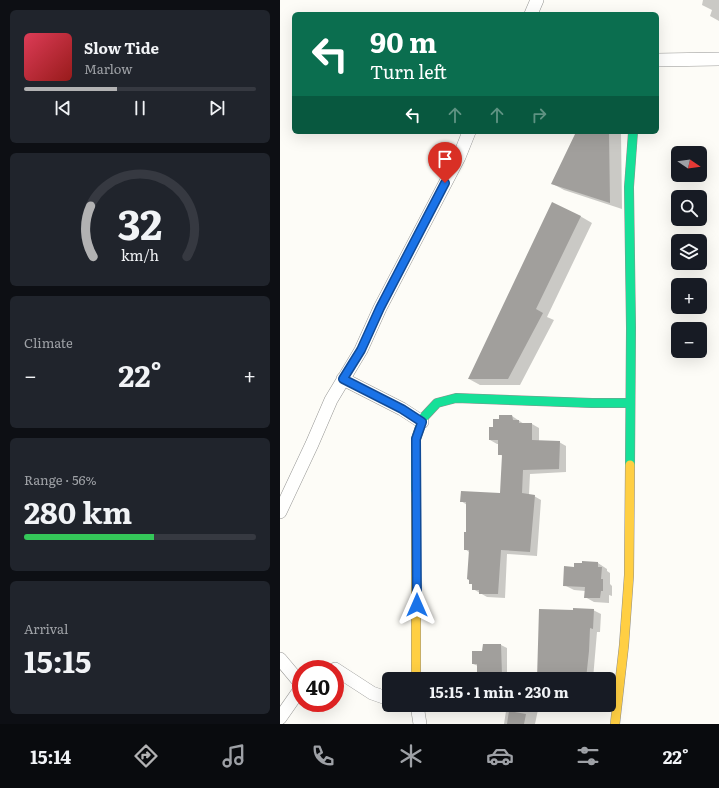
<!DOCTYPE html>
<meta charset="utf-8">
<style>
:root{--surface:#171b24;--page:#20242c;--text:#f1f3f6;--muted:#9ea1a6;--line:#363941;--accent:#b2b2b3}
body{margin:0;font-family:Literata,serif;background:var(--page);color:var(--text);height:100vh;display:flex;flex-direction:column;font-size:15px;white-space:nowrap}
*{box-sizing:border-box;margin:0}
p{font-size:13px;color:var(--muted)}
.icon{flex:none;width:22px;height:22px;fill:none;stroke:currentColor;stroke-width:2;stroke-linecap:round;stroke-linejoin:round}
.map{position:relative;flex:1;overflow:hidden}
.details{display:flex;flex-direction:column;gap:10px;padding:10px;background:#0d0f14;width:280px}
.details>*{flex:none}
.banner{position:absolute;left:12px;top:12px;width:367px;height:122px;border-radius:6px;box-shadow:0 4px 16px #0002;background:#0b6e4f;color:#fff;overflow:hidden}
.needle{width:26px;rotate:103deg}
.fabs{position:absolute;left:391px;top:146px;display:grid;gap:8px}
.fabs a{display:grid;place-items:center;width:36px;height:36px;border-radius:6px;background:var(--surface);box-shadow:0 4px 16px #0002;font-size:20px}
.speed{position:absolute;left:12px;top:660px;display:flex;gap:8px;font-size:20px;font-weight:700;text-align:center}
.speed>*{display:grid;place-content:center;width:52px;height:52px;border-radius:50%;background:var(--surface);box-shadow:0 4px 16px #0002;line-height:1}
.speed .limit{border:6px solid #d22;background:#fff;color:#111}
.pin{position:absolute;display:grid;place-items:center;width:34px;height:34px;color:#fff;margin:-41px -17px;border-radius:50% 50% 50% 0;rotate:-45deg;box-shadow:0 0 4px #0007}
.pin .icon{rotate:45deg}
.me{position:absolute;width:44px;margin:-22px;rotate:0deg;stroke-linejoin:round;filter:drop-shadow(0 0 3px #0008)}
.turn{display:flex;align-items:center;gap:14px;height:84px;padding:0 12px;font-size:18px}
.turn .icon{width:52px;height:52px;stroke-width:2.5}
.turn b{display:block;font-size:28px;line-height:34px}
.lanes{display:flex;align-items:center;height:38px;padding:0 12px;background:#0003;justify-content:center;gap:20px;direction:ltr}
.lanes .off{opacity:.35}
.big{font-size:30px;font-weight:700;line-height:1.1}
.details .tile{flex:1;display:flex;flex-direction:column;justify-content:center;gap:6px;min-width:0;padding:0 14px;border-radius:6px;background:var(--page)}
.details .dial{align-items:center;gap:0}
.dial svg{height:104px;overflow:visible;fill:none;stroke:var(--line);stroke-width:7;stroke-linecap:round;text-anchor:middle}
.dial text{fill:var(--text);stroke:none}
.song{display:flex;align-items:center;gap:12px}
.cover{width:48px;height:48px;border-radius:6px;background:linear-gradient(135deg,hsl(350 70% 55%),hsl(0 70% 35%))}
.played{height:4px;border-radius:2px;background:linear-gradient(90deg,var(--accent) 40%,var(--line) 40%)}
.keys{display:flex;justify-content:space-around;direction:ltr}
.heat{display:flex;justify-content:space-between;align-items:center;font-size:22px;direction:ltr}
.charge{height:6px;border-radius:3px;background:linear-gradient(90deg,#34c759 56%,var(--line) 0)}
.trip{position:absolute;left:102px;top:672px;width:234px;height:40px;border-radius:6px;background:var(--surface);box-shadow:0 4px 16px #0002;font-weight:700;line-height:40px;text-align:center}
.menu{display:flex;height:64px;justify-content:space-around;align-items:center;background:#090b0e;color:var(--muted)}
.menu .icon{width:28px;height:28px}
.menu .active{color:var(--accent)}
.menu b{font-size:18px;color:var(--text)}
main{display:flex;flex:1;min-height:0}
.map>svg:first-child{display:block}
.shadow{fill:#0003}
.building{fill:#a19f9c}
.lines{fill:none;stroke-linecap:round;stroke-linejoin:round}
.street-casing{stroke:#979795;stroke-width:14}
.fast-casing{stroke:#8e8d8b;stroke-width:10}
.slow-casing{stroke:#8e8d8b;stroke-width:10}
.street{stroke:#fffffe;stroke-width:13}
.fast{stroke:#16e098;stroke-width:9}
.slow{stroke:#ffcf43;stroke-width:9}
.route-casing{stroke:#114b97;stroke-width:10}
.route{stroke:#1a73e8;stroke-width:7}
</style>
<main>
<section class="details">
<div class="tile">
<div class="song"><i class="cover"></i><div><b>Slow Tide</b><p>Marlow</p></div></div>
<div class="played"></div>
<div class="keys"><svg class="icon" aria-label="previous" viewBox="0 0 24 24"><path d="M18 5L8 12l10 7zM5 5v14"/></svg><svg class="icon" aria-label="pause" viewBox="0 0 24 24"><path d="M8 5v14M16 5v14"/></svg><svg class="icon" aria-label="next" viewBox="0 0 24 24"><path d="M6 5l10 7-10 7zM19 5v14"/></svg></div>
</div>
<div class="tile dial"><svg viewBox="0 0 100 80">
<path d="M14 69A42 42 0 1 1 86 69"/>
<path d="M14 69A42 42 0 0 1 12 30" stroke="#b2b2b3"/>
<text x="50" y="56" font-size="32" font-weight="700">32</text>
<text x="50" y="72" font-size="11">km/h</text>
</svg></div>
<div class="tile"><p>Climate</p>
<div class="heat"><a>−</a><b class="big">22°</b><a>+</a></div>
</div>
<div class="tile"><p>Range · 56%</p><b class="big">280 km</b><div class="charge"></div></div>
<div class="tile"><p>Arrival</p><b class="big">15:15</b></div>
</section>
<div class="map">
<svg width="439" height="724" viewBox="0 0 439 724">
<rect width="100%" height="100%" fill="#fdfcf7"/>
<path class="shadow" d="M 423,0 L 439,0 L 439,21 L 430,16 L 432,10 L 422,5 Z
M 297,132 L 341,132 L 342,209 L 284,190 L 273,184 Z
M 300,216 L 312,223 L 267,317 L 274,320 L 240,385 L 200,385 L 189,379 Z
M 220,416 L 232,416 L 244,424 L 252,424 L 259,428 L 259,442 L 279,442 L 286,446 L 286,472 L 250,474 L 249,495 L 254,496 L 261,500 L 257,556 L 227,554 L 225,598 L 207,597 L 193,589 L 193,585 L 190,583 L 189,552 L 185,549 L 187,533 L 187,505 L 181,501 L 221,494 L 223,456 L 219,454 L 219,444 L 217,444 L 210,440 L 214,428 L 219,420 Z
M 318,563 L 327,569 L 327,571 L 330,573 L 330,584 L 332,586 L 332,596 L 329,595 L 329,603 L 314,602 L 305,597 L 305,591 L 294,590 L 284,585 L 295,568 Z
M 313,610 L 321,614 L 320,632 L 317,632 L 313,679 L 258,679 L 294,611 Z
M 204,645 L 221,645 L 227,648 L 227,678 L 204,678 L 198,675 L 198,666 L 193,664 L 203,652 Z
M 229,705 L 259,705 L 255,724 L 224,724 L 226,711 L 229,712 Z"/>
<path class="building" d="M 296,132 L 329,132 L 330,203 L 271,184 Z
M 272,202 L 301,216 L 256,309 L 263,313 L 228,379 L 188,379 Z
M 219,415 L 232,415 L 233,420 L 239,420 L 239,423 L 252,423 L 252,440 L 280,441 L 279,469 L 243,470 L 242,493 L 255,495 L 250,552 L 221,550 L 218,594 L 199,594 L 199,590 L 192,590 L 192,584 L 189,584 L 189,580 L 187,579 L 189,550 L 184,550 L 184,532 L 186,532 L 186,502 L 180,502 L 181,491 L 220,493 L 222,455 L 218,455 L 218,440 L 209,440 L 209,427 L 213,427 L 213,419 L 219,419 Z
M 302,561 L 318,562 L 318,567 L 322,567 L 321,579 L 323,579 L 323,591 L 321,591 L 320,598 L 304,598 L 305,587 L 283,586 L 284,566 L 294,567 L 294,563 L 302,563 Z
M 293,608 L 314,609 L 313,629 L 310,628 L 309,651 L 306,679 L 257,679 L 259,609 L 293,610 Z
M 203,644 L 221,644 L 222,675 L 197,676 L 197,664 L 192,664 L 192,651 L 202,651 Z
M 229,711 L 246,714 L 244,724 L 227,724 Z"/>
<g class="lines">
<defs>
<path id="street" d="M 251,14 L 257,0
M 377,60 L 439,59
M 63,379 L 122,409 L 142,422
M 0,512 L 32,444 L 51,400 L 81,350 L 100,308 L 179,157 L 189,132
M 0,659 L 21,684
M 55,669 L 92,693 L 109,699
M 137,705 L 140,724
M 0,718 L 21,688"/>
<path id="fast" d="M 350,465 L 351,328 L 349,187 L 353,132
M 136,493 L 136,439 L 143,418 L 157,403 L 176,398 L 312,403 L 350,403"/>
<path id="slow" d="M 136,493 L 136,679
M 335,724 L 344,645 L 349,575 L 350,465"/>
</defs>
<use href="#street" class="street-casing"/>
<use href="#fast" class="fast-casing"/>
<use href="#slow" class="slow-casing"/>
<use href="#street" class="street"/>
<use href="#fast" class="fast"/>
<use href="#slow" class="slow"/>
</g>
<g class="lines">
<defs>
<path id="route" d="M 137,605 L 136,439 L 142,422 L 122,409 L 63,379 L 81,350 L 100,308 L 165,183"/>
</defs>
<use href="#route" class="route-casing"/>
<use href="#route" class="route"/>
</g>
</svg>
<div class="fabs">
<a><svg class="needle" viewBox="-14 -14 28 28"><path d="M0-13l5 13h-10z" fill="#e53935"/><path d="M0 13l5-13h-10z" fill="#9ea1a6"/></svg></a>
<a><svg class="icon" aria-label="search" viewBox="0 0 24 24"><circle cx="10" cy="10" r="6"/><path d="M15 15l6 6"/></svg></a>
<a><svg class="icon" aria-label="layers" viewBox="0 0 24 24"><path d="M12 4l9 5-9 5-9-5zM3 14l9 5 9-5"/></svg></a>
<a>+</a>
<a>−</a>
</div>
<div class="speed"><div class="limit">40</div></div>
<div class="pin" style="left:165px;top:183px;background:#d93025"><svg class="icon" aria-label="arrive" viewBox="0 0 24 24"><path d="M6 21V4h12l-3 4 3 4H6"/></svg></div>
<svg class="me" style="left:137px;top:605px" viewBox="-20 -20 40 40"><path d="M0-17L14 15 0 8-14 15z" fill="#1a73e8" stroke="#fff" stroke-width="4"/></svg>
<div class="trip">15:15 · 1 min · 230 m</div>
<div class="banner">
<div class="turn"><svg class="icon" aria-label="left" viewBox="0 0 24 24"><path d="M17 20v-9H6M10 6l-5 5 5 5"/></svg><div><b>90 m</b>Turn left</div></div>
<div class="lanes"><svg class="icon" aria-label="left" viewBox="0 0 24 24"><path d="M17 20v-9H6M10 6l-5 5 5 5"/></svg><svg class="icon off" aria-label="ahead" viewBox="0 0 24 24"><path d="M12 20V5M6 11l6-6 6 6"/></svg><svg class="icon off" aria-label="ahead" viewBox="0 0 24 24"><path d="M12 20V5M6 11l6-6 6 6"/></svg><svg class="icon off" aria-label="right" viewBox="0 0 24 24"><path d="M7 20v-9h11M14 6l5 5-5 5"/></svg></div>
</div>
</div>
</main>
<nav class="menu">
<b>15:14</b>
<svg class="icon active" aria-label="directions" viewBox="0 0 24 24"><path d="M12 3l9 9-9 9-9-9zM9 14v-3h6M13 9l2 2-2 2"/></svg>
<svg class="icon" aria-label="music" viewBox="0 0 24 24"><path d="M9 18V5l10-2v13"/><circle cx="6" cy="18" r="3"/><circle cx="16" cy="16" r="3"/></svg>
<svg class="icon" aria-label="phone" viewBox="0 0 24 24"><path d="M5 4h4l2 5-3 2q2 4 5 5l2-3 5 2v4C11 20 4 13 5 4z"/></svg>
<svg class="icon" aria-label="climate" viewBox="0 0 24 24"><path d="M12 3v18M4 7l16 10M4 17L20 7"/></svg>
<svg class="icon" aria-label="car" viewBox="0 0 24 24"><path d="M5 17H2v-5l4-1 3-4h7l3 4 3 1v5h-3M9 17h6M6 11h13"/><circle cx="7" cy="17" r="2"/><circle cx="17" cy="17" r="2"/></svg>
<svg class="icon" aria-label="filters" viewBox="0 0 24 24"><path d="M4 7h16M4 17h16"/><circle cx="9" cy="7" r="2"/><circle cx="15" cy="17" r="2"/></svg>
<b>22°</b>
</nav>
